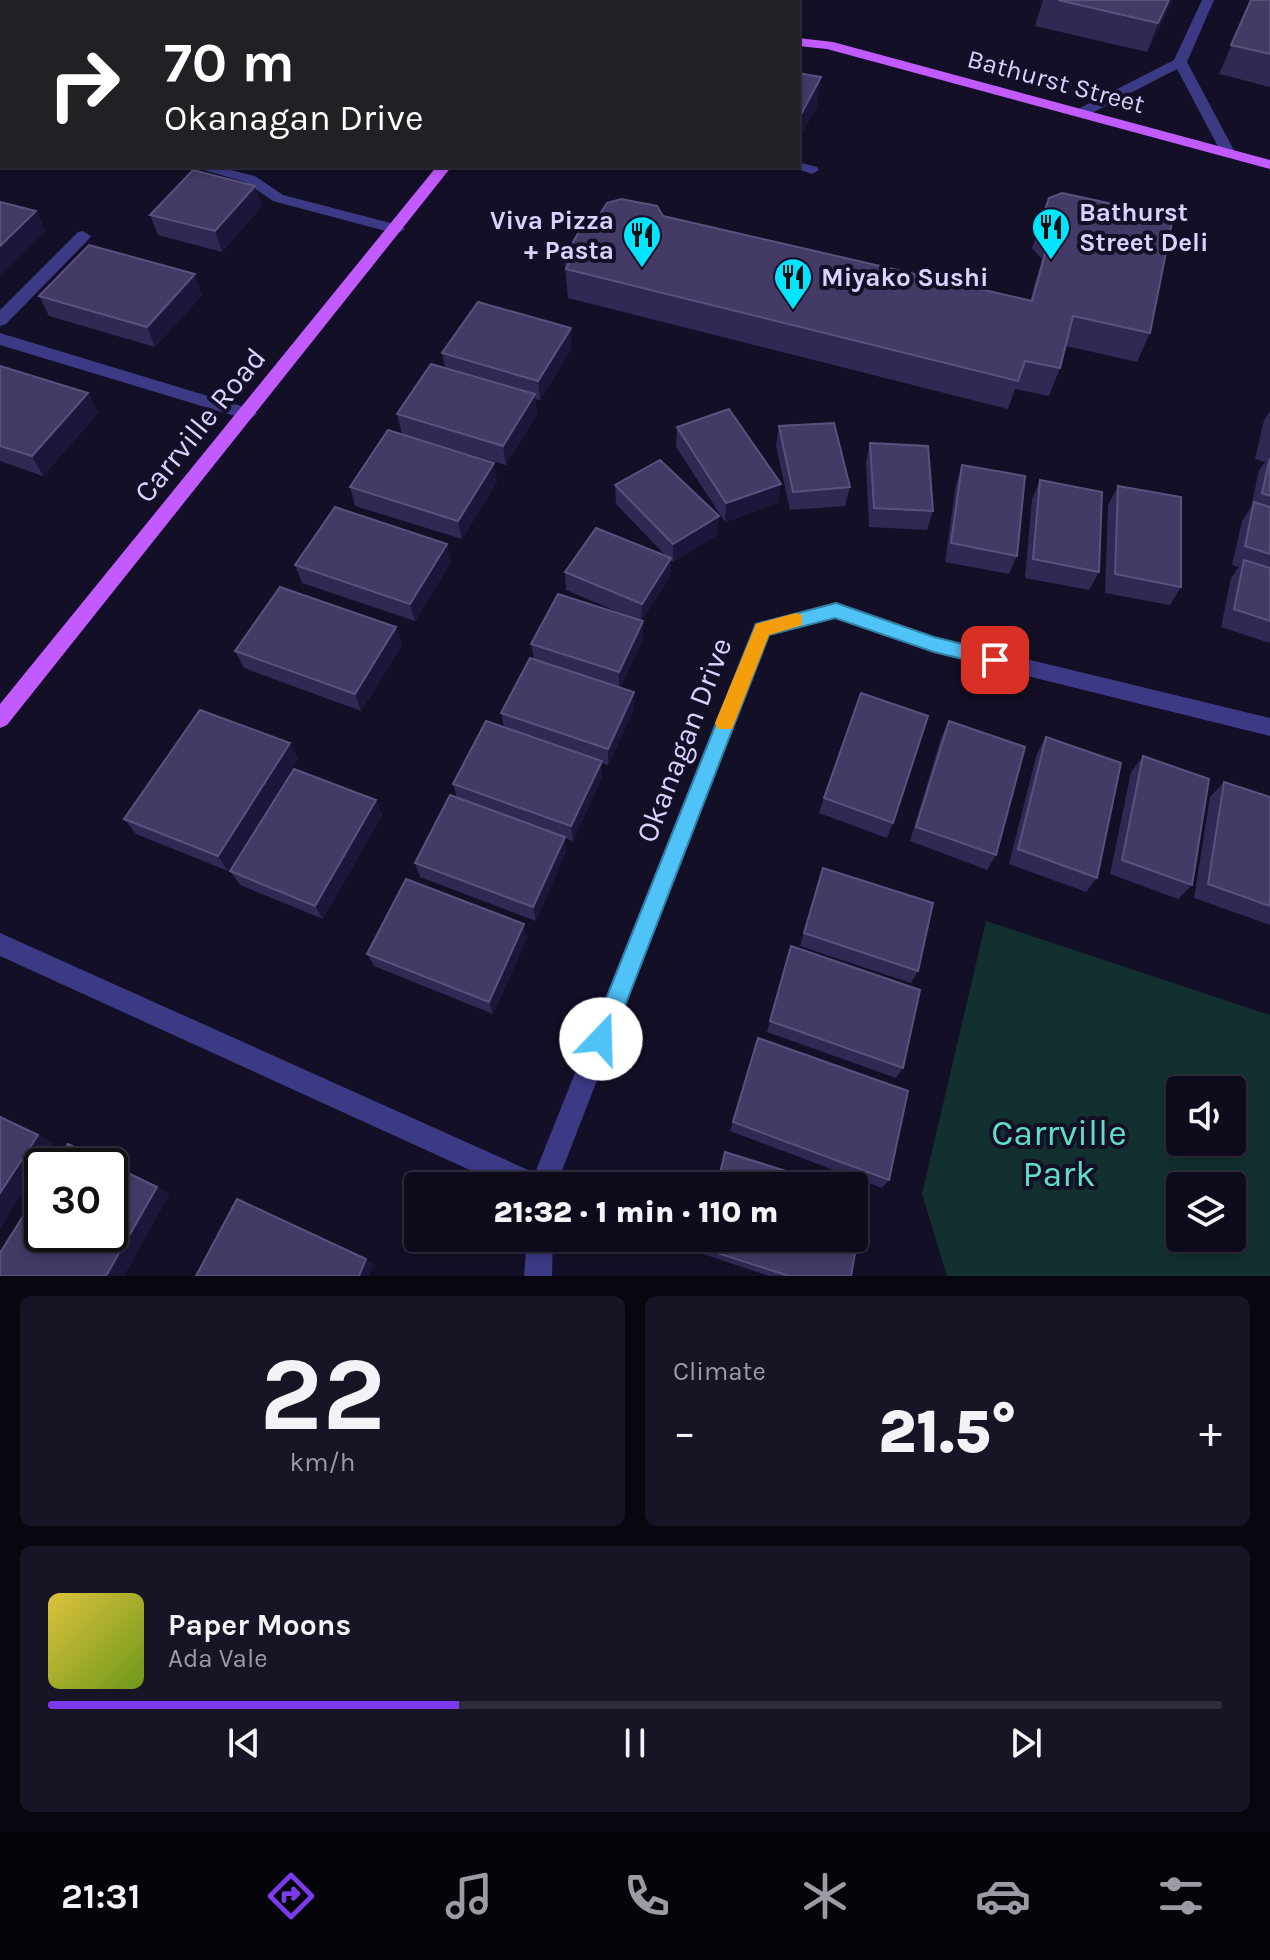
<!DOCTYPE html>
<meta charset="utf-8">
<style>
:root{--surface:#0e0b1c;--page:#171425;--text:#f1f3f6;--muted:#9b9ba3;--line:#2e2b3b;--accent:#7c3aed}
body{margin:0;font-family:Karla,sans-serif;background:var(--page);color:var(--text);height:100vh;display:flex;flex-direction:column;font-size:30px;white-space:nowrap}
*{box-sizing:border-box;margin:0}
p{font-size:26px;color:var(--muted)}
.icon{flex:none;width:44px;height:44px;fill:none;stroke:currentColor;stroke-width:2;stroke-linecap:round;stroke-linejoin:round}
.map{position:relative;height:1276px;overflow:hidden}
.sheet{display:flex;flex-direction:column;gap:20px;padding:20px;background:#08060f;flex:1}
.sheet>*{flex:none}
.top-card{position:absolute;left:0px;top:0px;width:800px;height:168px;box-shadow:0 4px 12px #0003,0 0 0 2px var(--line);background:#202124;color:#fff;overflow:hidden}
.buttons{position:absolute;left:1166px;top:1076px;display:grid;gap:16px}
.buttons a{display:grid;place-items:center;width:80px;height:80px;border-radius:8px;background:var(--surface);box-shadow:0 4px 12px #0003,0 0 0 2px var(--line);font-size:40px}
.speed{position:absolute;left:24px;top:1148px;display:flex;gap:16px;font-size:40px;font-weight:700;text-align:center}
.speed>*{display:grid;place-content:center;width:104px;height:104px;border-radius:50%;background:var(--surface);box-shadow:0 4px 12px #0003,0 0 0 2px var(--line);line-height:1}
.speed .limit{border:4px solid #111;border-radius:12px;background:#fff;color:#111}
.pin{position:absolute;display:grid;place-items:center;width:68px;height:68px;color:#fff;margin:-34px;border-radius:16px;box-shadow:0 4px 12px #0006}
.me{position:absolute;width:88px;margin:-44px;rotate:21deg;stroke-linejoin:round;filter:drop-shadow(0 0 6px #0008)}
.turn{display:flex;align-items:center;gap:28px;height:168px;padding:0 32px;font-size:36px}
.turn .icon{width:104px;height:104px;stroke-width:2.5}
.turn b{display:block;font-size:56px;line-height:68px}
.big{font-size:60px;font-weight:800;line-height:1.1}
.sheet .card{flex:1;display:flex;flex-direction:column;justify-content:center;gap:12px;min-width:0;padding:0 28px;border-radius:12px;background:var(--page)}
.sheet .dial{align-items:center;gap:0}
.dial b{font-size:104px;line-height:1}
.song{display:flex;align-items:center;gap:24px}
.cover{width:96px;height:96px;border-radius:12px;background:linear-gradient(135deg,hsl(50 70% 55%),hsl(80 70% 35%))}
.played{height:8px;border-radius:4px;background:linear-gradient(90deg,var(--accent) 35%,var(--line) 35%)}
.keys{display:flex;justify-content:space-around;direction:ltr}
.heat{display:flex;justify-content:space-between;align-items:center;font-size:44px;direction:ltr}
.sheet .tiles{flex:1;display:grid;gap:20px;grid-template-columns:1fr 1fr}
.card:last-child{grid-column:span 2}
.trip{position:absolute;left:404px;top:1172px;width:464px;height:80px;border-radius:8px;background:var(--surface);box-shadow:0 4px 12px #0003,0 0 0 2px var(--line);font-weight:800;line-height:80px;text-align:center}
.tab-bar{display:flex;height:128px;justify-content:space-around;align-items:center;background:#06040b;color:var(--muted)}
.tab-bar .icon{width:56px;height:56px}
.tab-bar .selected{color:var(--accent)}
.tab-bar b{font-size:36px;color:var(--text)}
.map>svg:first-child{display:block}
.green{fill:#12302f;fill-rule:evenodd}
.lines{fill:none;stroke-linecap:round;stroke-linejoin:round}
.minor{fill:#3d3a85;fill-rule:evenodd}
.major{fill:#c25bff;fill-rule:evenodd}
.wall{fill:#312854}
.shaded-wall{fill:#1d163a}
.building{fill:#433a66;stroke:#5a527e;stroke-width:2}
.route{fill:#4fc3f7;stroke:#337fa1;stroke-width:2}
.slow{fill:#f59e0b}
.labels{text-anchor:middle;stroke-width:8;stroke-linejoin:round;paint-order:stroke}
.far-street-label{font-size:26px;fill:#d9d4ff;stroke:#130f26}
.far-poi-label{font-size:26px;font-weight:bold;fill:#d9d4ff;stroke:#130f26;text-anchor:start}
.street-label{font-size:30px;fill:#d9d4ff;stroke:#130f26}
.near-park-label{font-size:36px;fill:#5fe0c0;stroke:#130f26}
</style>
<div class="map">
<svg width="1270" height="1276" viewBox="0 0 1270 1276">
<rect width="100%" height="100%" fill="#130f26"/>
<path class="green" d="M 986,921 L 1270,1015 L 1270,1276 L 947,1276 L 922,1194 ZM 1180,1090 L 1232,1090 L 1232,1142 L 1180,1142 ZM 1180,1186 L 1232,1186 L 1232,1238 L 1180,1238 Z"/>
<g class="lines">
<path class="minor" d="M 1202,0 L 1214,0 L 1187,62 L 1236,154 L 1234,157 L 1222,154 L 1177,69 L 1086,116 L 1076,116 L 1076,110 L 1174,60 Z
M 798,162 L 817,167 L 819,170 L 812,174 L 789,166 L 798,166 Z
M 190,166 L 215,166 L 255,176 L 283,195 L 402,226 L 405,229 L 397,234 L 273,201 L 245,182 Z
M 83,231 L 91,236 L 88,240 L 6,324 L 0,326 L 0,310 L 78,232 Z
M 0,333 L 254,410 L 257,414 L 248,420 L 0,345 Z
M 836,602 L 935,637 L 1270,718 L 1270,736 L 934,653 L 836,618 L 770,635 L 556,1186 L 505,1186 L 0,956 L 0,933 L 535,1173 L 755,623 Z
M 527,1238 L 553,1238 L 552,1276 L 524,1276 Z"/>
<path class="major" d="M 610,0 L 628,0 L 629,2 L 611,2 Z
M 714,0 L 732,0 L 733,2 L 715,2 Z
M 798,38 L 833,42 L 1270,160 L 1270,169 L 827,49 L 798,46 Z
M 437,166 L 452,166 L 7,725 L 0,728 L 0,704 Z"/>
</g>
<path class="wall" d="M 246,0 L 323,0 L 321,2 L 246,2 Z
M 1043,0 L 1173,0 L 1147,52 L 1035,26 Z
M 1251,0 L 1270,0 L 1270,87 L 1219,74 Z
M 1049,198 L 1150,333 L 1137,362 L 1066,346 L 1060,368 L 1049,396 L 1015,389 L 1008,409 L 568,298 L 564,257 L 663,216 L 1030,301 L 1042,259 L 1032,248 Z
M 262,206 L 222,252 L 158,235 L 150,215 Z
M 202,295 L 155,347 L 49,316 L 39,296 Z
M 572,348 L 540,400 L 535,399 L 537,414 L 506,465 L 402,434 L 397,414 L 445,368 L 442,353 Z
M 0,366 L 88,393 L 98,413 L 43,476 L 0,461 Z
M 1270,411 L 1270,643 L 1221,627 L 1231,578 L 1239,567 L 1232,565 L 1242,521 L 1251,507 L 1259,470 L 1265,462 L 1255,459 L 1264,420 Z
M 779,426 L 850,487 L 845,506 L 790,510 L 776,446 Z
M 677,427 L 778,503 L 725,522 L 676,447 Z
M 870,443 L 933,511 L 927,530 L 869,527 L 866,462 Z
M 962,465 L 1017,556 L 1009,574 L 945,562 L 956,484 Z
M 1040,480 L 1099,572 L 1089,590 L 1025,578 L 1032,499 Z
M 497,482 L 462,539 L 355,506 L 350,487 Z
M 615,485 L 717,535 L 673,562 L 671,561 L 670,577 L 642,620 L 643,638 L 620,688 L 634,692 L 634,709 L 608,765 L 602,763 L 602,777 L 573,841 L 565,838 L 566,851 L 536,921 L 420,877 L 415,863 L 457,798 L 453,784 L 504,727 L 501,713 L 534,659 L 531,644 L 625,615 L 566,590 L 565,572 L 667,557 L 616,504 Z
M 1118,486 L 1181,587 L 1170,605 L 1105,593 L 1108,505 Z
M 447,544 L 451,562 L 415,621 L 302,583 L 295,565 Z
M 396,627 L 402,645 L 361,711 L 244,668 L 235,651 Z
M 949,721 L 996,855 L 987,870 L 910,841 L 941,738 Z
M 1046,737 L 1097,878 L 1086,892 L 1009,864 L 1037,753 Z
M 290,743 L 298,759 L 228,871 L 136,834 L 124,819 Z
M 1143,756 L 1192,885 L 1178,899 L 1110,874 L 1131,772 Z
M 1224,782 L 1270,797 L 1270,925 L 1194,898 L 1210,797 Z
M 824,798 L 893,823 L 887,838 L 819,813 Z
M 376,800 L 382,815 L 323,919 L 240,885 L 230,871 Z
M 818,882 L 918,971 L 911,983 L 800,946 Z
M 527,938 L 493,1014 L 374,966 L 367,954 Z
M 791,946 L 903,1068 L 896,1078 L 767,1032 Z
M 758,1038 L 889,1180 L 882,1188 L 730,1131 Z
M 704,1238 L 851,1276 L 769,1276 L 700,1253 Z"/>
<path class="shaded-wall" d="M 291,0 L 323,0 L 321,2 L 292,2 Z
M 411,0 L 447,0 L 447,2 L 409,2 Z
M 1169,0 L 1173,0 L 1147,52 L 1158,23 Z
M 2,62 L 2,84 L 0,84 L 0,63 Z
M 821,77 L 817,107 L 798,142 L 798,120 Z
M 0,104 L 2,109 L 2,122 L 0,124 Z
M 255,186 L 262,206 L 222,252 L 215,231 Z
M 36,211 L 46,231 L 0,277 L 0,246 Z
M 195,274 L 202,295 L 155,347 L 147,327 Z
M 571,328 L 572,348 L 540,400 L 538,381 Z
M 88,393 L 98,413 L 43,476 L 32,456 Z
M 535,394 L 537,414 L 506,465 L 503,446 Z
M 494,463 L 497,482 L 462,539 L 458,521 Z
M 781,484 L 778,503 L 725,522 L 726,503 Z
M 719,516 L 717,535 L 673,562 L 673,544 Z
M 447,544 L 451,562 L 415,621 L 410,604 Z
M 671,558 L 670,577 L 641,622 L 642,604 Z
M 643,621 L 643,638 L 619,689 L 619,672 Z
M 396,627 L 402,645 L 361,711 L 355,694 Z
M 634,692 L 634,709 L 608,765 L 608,749 Z
M 290,743 L 298,759 L 228,871 L 218,856 Z
M 602,761 L 602,777 L 573,841 L 571,826 Z
M 376,800 L 382,815 L 323,919 L 315,906 Z
M 565,837 L 566,851 L 536,921 L 533,907 Z
M 524,924 L 527,938 L 493,1014 L 489,1002 Z
M 38,1135 L 54,1144 L 0,1228 L 0,1193 Z
M 157,1187 L 170,1194 L 124,1276 L 106,1276 Z
M 366,1259 L 374,1265 L 369,1276 L 359,1276 Z"/>
<path class="building" d="M 0,0 L 37,0 L 37,2 L 2,2 L 2,19 L 0,19 Z
M 354,0 L 411,0 L 409,2 L 352,2 Z
M 1058,0 L 1169,0 L 1158,23 Z
M 1251,0 L 1270,0 L 1270,54 L 1231,45 Z
M 0,28 L 2,28 L 2,62 L 0,63 Z
M 798,73 L 821,77 L 798,120 Z
M 193,170 L 255,186 L 215,231 L 150,215 Z
M 1062,193 L 1173,217 L 1150,333 L 1073,316 L 1060,368 L 1025,361 L 1018,381 L 566,269 L 571,259 L 564,257 L 579,232 L 590,230 L 607,203 L 621,199 L 657,206 L 663,216 L 1032,301 L 1052,229 L 1042,219 L 1049,198 Z
M 0,202 L 36,211 L 0,246 Z
M 89,245 L 195,274 L 147,327 L 39,296 Z
M 478,302 L 571,328 L 538,381 L 442,353 Z
M 431,364 L 535,394 L 503,446 L 397,414 Z
M 0,366 L 88,393 L 32,456 L 0,446 Z
M 729,409 L 781,484 L 726,503 L 677,427 Z
M 834,423 L 850,487 L 793,492 L 779,426 Z
M 388,430 L 494,463 L 458,521 L 350,487 Z
M 870,443 L 928,446 L 933,511 L 874,508 Z
M 1270,458 L 1270,496 L 1262,493 Z
M 660,460 L 719,516 L 673,544 L 615,485 Z
M 962,465 L 1025,476 L 1017,556 L 951,543 Z
M 1040,480 L 1102,492 L 1099,572 L 1033,559 Z
M 1118,486 L 1181,497 L 1181,587 L 1115,574 Z
M 1254,502 L 1270,507 L 1270,554 L 1245,546 Z
M 335,507 L 447,544 L 410,604 L 295,565 Z
M 596,528 L 671,558 L 642,604 L 565,572 Z
M 1244,560 L 1270,568 L 1270,621 L 1234,609 Z
M 280,587 L 396,627 L 355,694 L 235,651 Z
M 558,594 L 643,621 L 619,672 L 531,644 Z
M 530,658 L 634,692 L 608,749 L 501,713 Z
M 861,693 L 928,716 L 893,823 L 824,798 Z
M 200,710 L 290,743 L 218,856 L 124,819 Z
M 486,721 L 602,761 L 571,826 L 453,784 Z
M 949,721 L 1025,747 L 996,855 L 916,827 Z
M 1046,737 L 1121,763 L 1097,878 L 1018,849 Z
M 1143,756 L 1209,779 L 1192,885 L 1122,860 Z
M 294,769 L 376,800 L 315,906 L 230,871 Z
M 1224,782 L 1270,797 L 1270,906 L 1208,884 Z
M 450,795 L 565,837 L 533,907 L 415,863 Z
M 823,868 L 933,903 L 918,971 L 804,933 Z
M 406,879 L 524,924 L 489,1002 L 367,954 Z
M 791,946 L 920,990 L 903,1068 L 770,1021 Z
M 758,1038 L 908,1091 L 889,1180 L 733,1122 Z
M 0,1117 L 38,1135 L 0,1193 Z
M 68,1144 L 157,1187 L 106,1276 L 0,1276 L 0,1253 L 42,1186 L 42,1234 L 110,1234 L 110,1166 L 55,1166 Z
M 725,1152 L 834,1186 L 717,1186 Z
M 854,1192 L 865,1196 L 851,1276 L 789,1276 L 702,1248 L 705,1238 L 854,1238 Z
M 237,1199 L 366,1259 L 359,1276 L 196,1276 Z"/>
<path class="route" d="M 836,603 L 934,637 L 995,652 L 1004,660 L 995,667 L 934,652 L 835,618 L 769,635 L 609,1047 L 601,1050 L 593,1047 L 590,1039 L 756,624 Z"/>
<path class="slow" d="M 796,613 L 802,615 L 802,625 L 769,635 L 732,729 L 718,729 L 715,723 L 756,624 Z"/>
<defs>
<symbol id="restaurant-pin" viewBox="-11 -11 22 30"><path d="M0 17L-7.5 6A9.5 9.5 0 1 1 7.5 6Z" fill="#00e5ff" stroke="#130f26"/><path d="M-5-6h1v4h1v-4h1v4h1v-4h1v5L-1.5 .5V6h-2V.5L-5-1ZM5-6V6H3V1.5H1.5Q1.5-4 5-6Z" fill="#111"/></symbol>
</defs>
<g fill-rule="evenodd">
<use href="#restaurant-pin" x="1029" y="205" width="44" height="60"/>
<use href="#restaurant-pin" x="620" y="213" width="44" height="60"/>
<use href="#restaurant-pin" x="771" y="255" width="44" height="60"/>
</g>
<g class="labels">
<g class="far-street-label">
<text transform="translate(1056 81) rotate(15)" y="9">Bathurst Street</text>
</g>
<g class="far-poi-label">
<text x="1079" y="221">Bathurst<tspan x="1079" dy="30">Street Deli</tspan></text>
<text x="614" y="229" text-anchor="end">Viva Pizza<tspan x="614" dy="30">+ Pasta</tspan></text>
<text x="821" y="286">Miyako Sushi</text>
</g>
<g class="street-label">
<text transform="translate(200 425) rotate(-51)" y="10">Carrville Road</text>
<text transform="translate(684 740) rotate(-69)" y="10">Okanagan Drive</text>
</g>
<g class="near-park-label">
<text x="1059" y="1145">Carrville<tspan x="1059" dy="41">Park</tspan></text>
</g>
</g>
</svg>
<div class="buttons">
<a><svg class="icon" aria-label="sound" viewBox="0 0 24 24"><path d="M4 9h4l5-4v14l-5-4H4zM17 9q2 3 0 6"/></svg></a>
<a><svg class="icon" aria-label="layers" viewBox="0 0 24 24"><path d="M12 4l9 5-9 5-9-5zM3 14l9 5 9-5"/></svg></a>
</div>
<div class="speed"><div class="limit">30</div></div>
<div class="pin" style="left:995px;top:660px;background:#d93025"><svg class="icon" aria-label="arrive" viewBox="0 0 24 24"><path d="M6 21V4h12l-3 4 3 4H6"/></svg></div>
<svg class="me" style="left:601px;top:1039px" viewBox="-20 -20 40 40"><circle r="19" fill="#fff"/><path d="M0-13L10 11 0 6-10 11z" fill="#4fc3f7"/></svg>
<div class="trip">21:32 · 1 min · 110 m</div>
<div class="top-card">
<div class="turn"><svg class="icon" aria-label="right" viewBox="0 0 24 24"><path d="M7 20v-9h11M14 6l5 5-5 5"/></svg><div><b>70 m</b>Okanagan Drive</div></div>
</div>
</div>
<section class="sheet">
<div class="tiles">
<div class="card dial"><b>22</b><p>km/h</p></div>
<div class="card"><p>Climate</p>
<div class="heat"><a>−</a><b class="big">21.5°</b><a>+</a></div>
</div>
<div class="card">
<div class="song"><i class="cover"></i><div><b>Paper Moons</b><p>Ada Vale</p></div></div>
<div class="played"></div>
<div class="keys"><svg class="icon" aria-label="previous" viewBox="0 0 24 24"><path d="M18 5L8 12l10 7zM5 5v14"/></svg><svg class="icon" aria-label="pause" viewBox="0 0 24 24"><path d="M8 5v14M16 5v14"/></svg><svg class="icon" aria-label="next" viewBox="0 0 24 24"><path d="M6 5l10 7-10 7zM19 5v14"/></svg></div>
</div>
</div>
</section>
<nav class="tab-bar">
<b>21:31</b>
<svg class="icon selected" aria-label="directions" viewBox="0 0 24 24"><path d="M12 3l9 9-9 9-9-9zM9 14v-3h6M13 9l2 2-2 2"/></svg>
<svg class="icon" aria-label="music" viewBox="0 0 24 24"><path d="M9 18V5l10-2v13"/><circle cx="6" cy="18" r="3"/><circle cx="16" cy="16" r="3"/></svg>
<svg class="icon" aria-label="phone" viewBox="0 0 24 24"><path d="M5 4h4l2 5-3 2q2 4 5 5l2-3 5 2v4C11 20 4 13 5 4z"/></svg>
<svg class="icon" aria-label="climate" viewBox="0 0 24 24"><path d="M12 3v18M4 7l16 10M4 17L20 7"/></svg>
<svg class="icon" aria-label="car" viewBox="0 0 24 24"><path d="M5 17H2v-5l4-1 3-4h7l3 4 3 1v5h-3M9 17h6M6 11h13"/><circle cx="7" cy="17" r="2"/><circle cx="17" cy="17" r="2"/></svg>
<svg class="icon" aria-label="filters" viewBox="0 0 24 24"><path d="M4 7h16M4 17h16"/><circle cx="9" cy="7" r="2"/><circle cx="15" cy="17" r="2"/></svg>
</nav>
